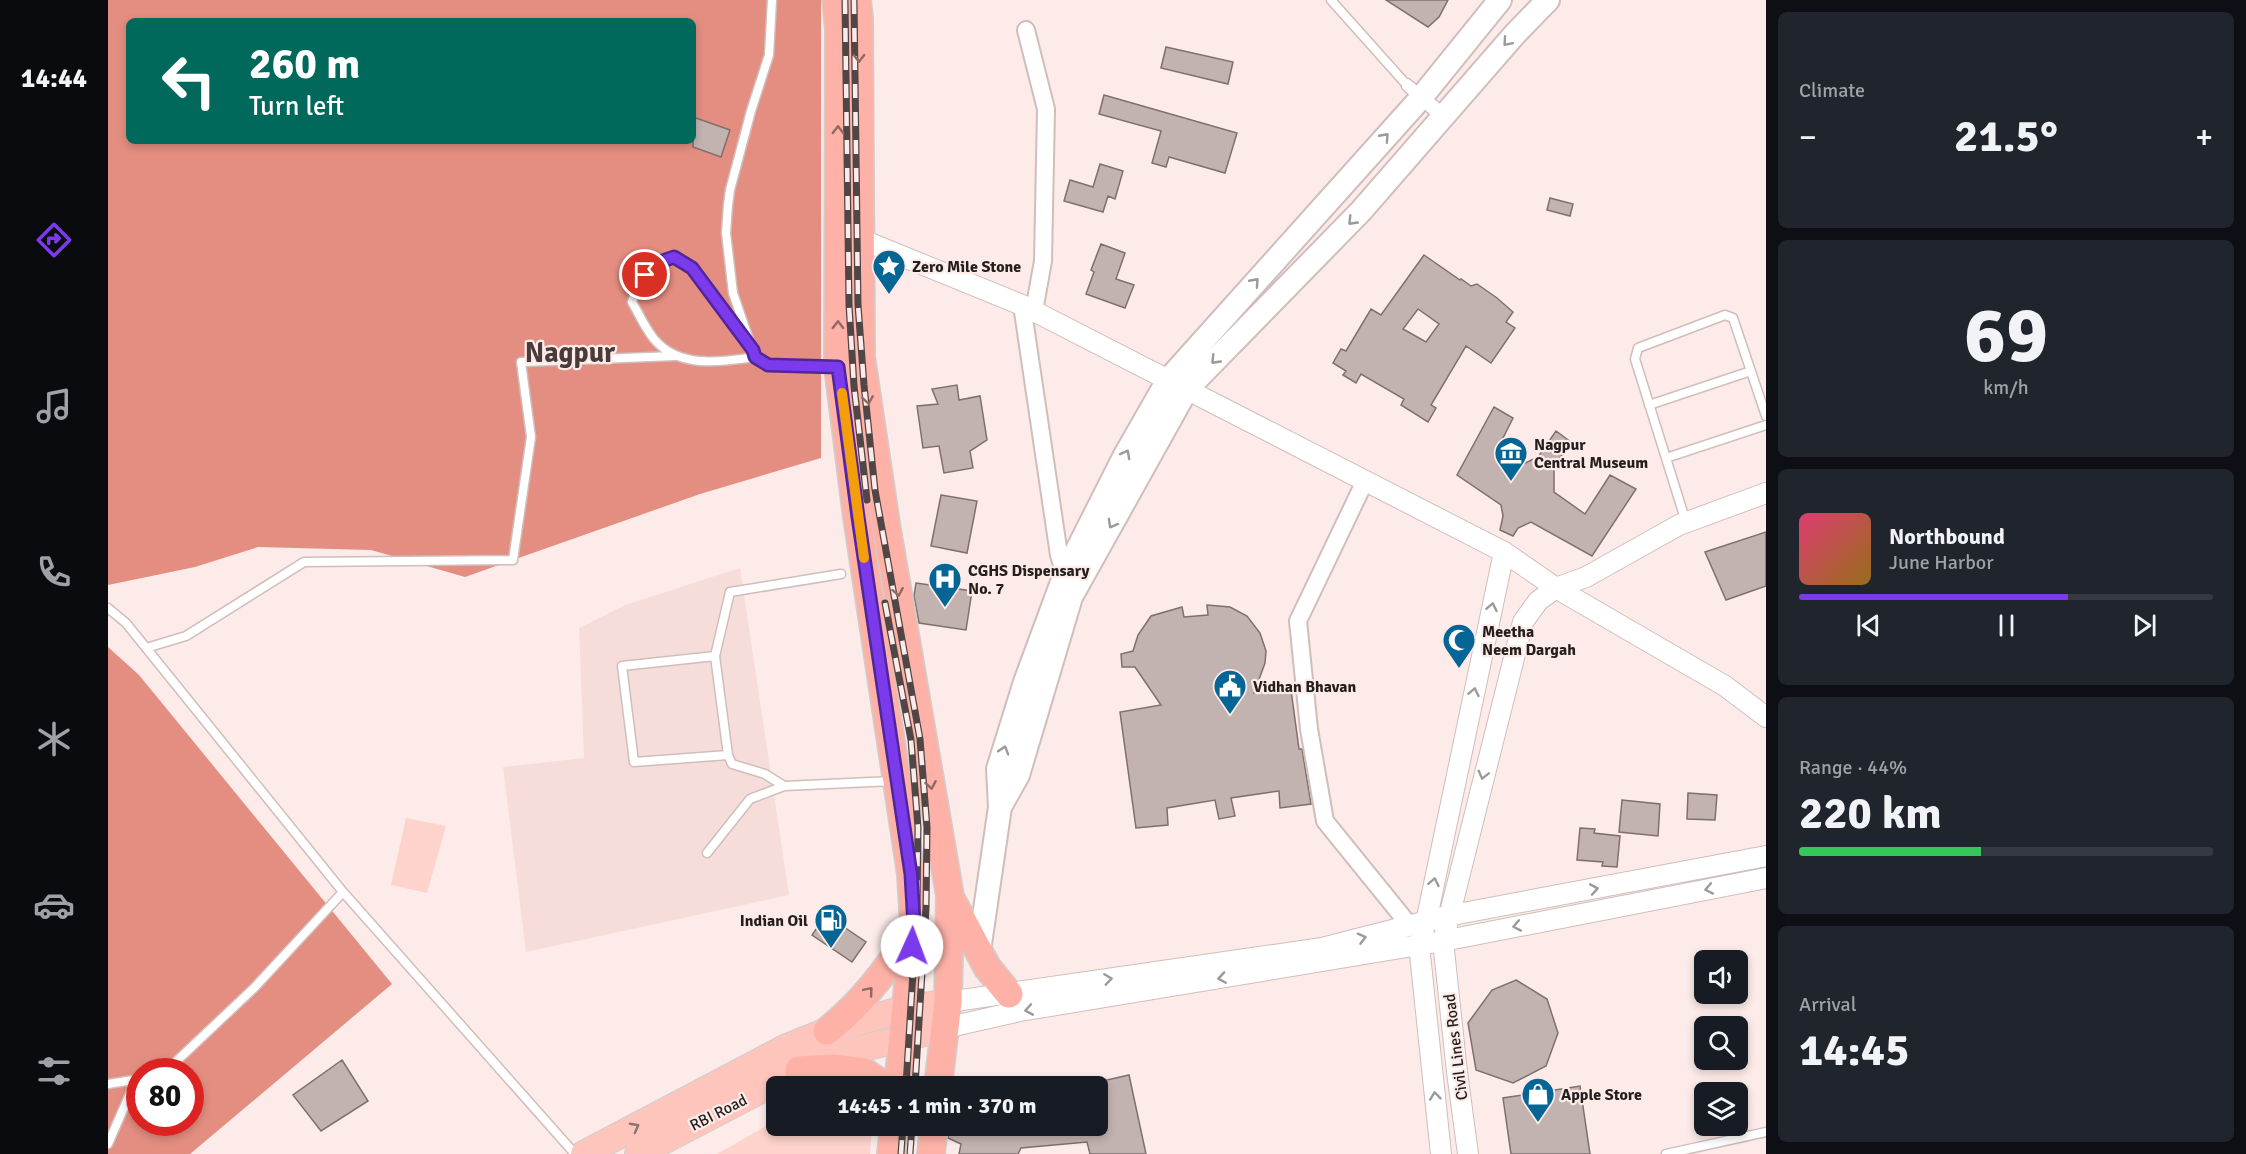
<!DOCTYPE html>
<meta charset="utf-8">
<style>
:root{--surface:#171b24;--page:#20242c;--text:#f1f3f6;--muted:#9ea1a6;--line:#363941;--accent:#7c3aed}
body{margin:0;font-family:Signika,sans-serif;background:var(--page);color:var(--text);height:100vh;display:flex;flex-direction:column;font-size:22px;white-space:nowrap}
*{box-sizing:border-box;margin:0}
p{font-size:20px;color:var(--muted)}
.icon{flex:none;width:33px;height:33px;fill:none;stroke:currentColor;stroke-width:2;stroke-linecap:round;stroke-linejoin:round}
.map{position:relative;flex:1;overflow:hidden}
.sheet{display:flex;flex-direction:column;gap:12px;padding:12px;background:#0d0f14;width:480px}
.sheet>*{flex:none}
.guide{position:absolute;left:18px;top:18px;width:570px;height:126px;border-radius:9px;box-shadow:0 3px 9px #0003;background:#00695c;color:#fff;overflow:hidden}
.controls{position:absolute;left:1586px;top:950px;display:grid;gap:12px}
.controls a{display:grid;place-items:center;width:54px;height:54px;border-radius:9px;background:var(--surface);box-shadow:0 3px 9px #0003;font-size:30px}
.speed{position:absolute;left:18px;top:1058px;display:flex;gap:12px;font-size:30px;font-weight:700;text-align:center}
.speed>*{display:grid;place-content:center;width:78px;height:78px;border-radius:50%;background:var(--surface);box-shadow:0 3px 9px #0003;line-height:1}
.speed .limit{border:9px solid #d22;background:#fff;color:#111}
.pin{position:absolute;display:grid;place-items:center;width:51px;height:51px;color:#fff;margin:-26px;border:3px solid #fff;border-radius:50%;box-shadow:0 2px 6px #0007}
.me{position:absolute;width:66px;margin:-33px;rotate:2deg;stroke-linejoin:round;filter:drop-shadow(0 0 4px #0008)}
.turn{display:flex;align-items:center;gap:21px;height:126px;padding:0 24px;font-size:27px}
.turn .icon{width:78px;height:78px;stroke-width:2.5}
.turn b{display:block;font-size:42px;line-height:51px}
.big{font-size:45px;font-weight:800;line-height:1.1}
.sheet .widget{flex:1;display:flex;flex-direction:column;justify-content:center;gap:9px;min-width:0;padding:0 21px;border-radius:9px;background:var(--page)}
.sheet .dial{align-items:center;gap:0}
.dial b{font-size:78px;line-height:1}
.song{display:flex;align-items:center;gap:18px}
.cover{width:72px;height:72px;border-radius:9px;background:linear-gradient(135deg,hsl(340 70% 55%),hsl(40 70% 35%))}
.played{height:6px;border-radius:3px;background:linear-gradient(90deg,var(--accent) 65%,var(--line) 65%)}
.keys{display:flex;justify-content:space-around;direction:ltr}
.heat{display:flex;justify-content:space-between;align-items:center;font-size:33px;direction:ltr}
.charge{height:9px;border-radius:4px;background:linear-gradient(90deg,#34c759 44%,var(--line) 0)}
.trip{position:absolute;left:658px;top:1076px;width:342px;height:60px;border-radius:9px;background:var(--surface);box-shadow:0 3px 9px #0003;font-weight:800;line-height:60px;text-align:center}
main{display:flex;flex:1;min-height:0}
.dock{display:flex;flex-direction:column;width:108px;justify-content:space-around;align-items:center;background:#090b0e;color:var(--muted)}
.dock .icon{width:42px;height:42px}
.dock .current{color:var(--accent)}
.dock b{font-size:27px;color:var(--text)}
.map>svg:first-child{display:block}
.built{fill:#f7ddd9}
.green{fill:#fed3cc}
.forest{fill:#e48e81;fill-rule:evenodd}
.building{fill:#c3b3b0;stroke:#7e706d;stroke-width:1.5;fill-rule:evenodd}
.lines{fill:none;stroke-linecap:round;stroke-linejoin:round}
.service-casing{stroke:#cfbebb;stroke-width:11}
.minor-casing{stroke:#cfbebb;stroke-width:20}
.tertiary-casing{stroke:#cfbebb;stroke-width:22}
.secondary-casing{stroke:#cfbebb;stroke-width:26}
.primary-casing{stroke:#cfcecd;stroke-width:28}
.trunk-casing{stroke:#cfcecd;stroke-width:30}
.service{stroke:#fff;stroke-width:8}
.minor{stroke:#fff;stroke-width:16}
.tertiary{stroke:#fff;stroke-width:20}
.secondary{stroke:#fff;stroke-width:22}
.primary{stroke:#fec5bd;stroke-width:26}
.trunk{stroke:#feb2a7;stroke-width:27}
.rail-casing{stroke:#4f4645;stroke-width:7}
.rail{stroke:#fcebe8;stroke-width:4.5;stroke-dasharray:14;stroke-linecap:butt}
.oneway{stroke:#9c9a99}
.oneway2{stroke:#916862}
.oneway3{stroke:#91726d}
.route-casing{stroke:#51269a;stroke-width:15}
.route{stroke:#7c3aed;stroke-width:10}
.slow{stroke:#f59e0b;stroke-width:10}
.labels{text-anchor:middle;stroke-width:4.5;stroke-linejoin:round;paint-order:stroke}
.poi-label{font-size:16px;font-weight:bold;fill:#241e1d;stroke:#fcebe8;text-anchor:start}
.street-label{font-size:16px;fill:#241e1d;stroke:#fcebe8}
.town-label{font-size:28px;font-weight:bold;fill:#483b39;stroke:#fcebe8}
</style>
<main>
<nav class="dock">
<b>14:44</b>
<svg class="icon current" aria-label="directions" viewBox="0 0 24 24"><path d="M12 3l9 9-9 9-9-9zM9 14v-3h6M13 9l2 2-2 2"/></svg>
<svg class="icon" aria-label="music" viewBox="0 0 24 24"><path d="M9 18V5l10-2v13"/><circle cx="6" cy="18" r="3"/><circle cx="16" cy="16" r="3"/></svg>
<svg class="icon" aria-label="phone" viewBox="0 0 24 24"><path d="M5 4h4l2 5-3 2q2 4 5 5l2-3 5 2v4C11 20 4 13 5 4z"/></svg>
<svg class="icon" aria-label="climate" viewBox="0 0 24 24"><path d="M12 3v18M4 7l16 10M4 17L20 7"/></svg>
<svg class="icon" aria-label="car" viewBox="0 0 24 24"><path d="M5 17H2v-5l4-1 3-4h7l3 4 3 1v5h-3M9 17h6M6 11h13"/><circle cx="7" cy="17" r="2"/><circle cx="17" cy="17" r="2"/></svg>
<svg class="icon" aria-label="filters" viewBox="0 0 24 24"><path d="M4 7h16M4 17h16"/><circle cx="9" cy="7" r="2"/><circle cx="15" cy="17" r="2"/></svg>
</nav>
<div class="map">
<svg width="1658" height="1154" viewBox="0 0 1658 1154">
<rect width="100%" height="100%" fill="#fcebe8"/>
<path class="built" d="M 632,568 L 681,895 L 418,952 L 395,767 L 476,758 L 471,628 L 517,605 Z"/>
<path class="green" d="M 298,818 L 338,826 L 319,893 L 283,885 Z
M 669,1120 L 669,1125 L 764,1125 L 762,1154 L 609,1154 Z"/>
<path class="forest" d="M 0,0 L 713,0 L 713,458 L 592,494 L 357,577 L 263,550 L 150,547 L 87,567 L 0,585 ZM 21,21 L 585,21 L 585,141 L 21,141 Z
M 0,647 L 31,675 L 284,984 L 82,1154 L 0,1154 ZM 32,1071 L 82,1071 L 82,1122 L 32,1122 Z"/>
<path class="building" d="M 1278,0 L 1340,0 L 1331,17 L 1320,27 Z
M 1058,47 L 1125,62 L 1120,84 L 1053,68 Z
M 996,95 L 1129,133 L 1117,173 L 1061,157 L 1058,167 L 1044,163 L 1053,131 L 991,114 Z
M 585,117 L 622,130 L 613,157 L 585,147 Z
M 992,164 L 1015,171 L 1007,199 L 1000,196 L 995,212 L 956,201 L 962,180 L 985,187 Z
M 1442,198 L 1465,204 L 1462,216 L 1439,210 Z
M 993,244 L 1017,253 L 1008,279 L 1026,285 L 1017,308 L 978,294 L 986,272 L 983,270 Z
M 1316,255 L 1352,280 L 1353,279 L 1363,286 L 1369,284 L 1389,298 L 1405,312 L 1398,322 L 1407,328 L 1383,363 L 1358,346 L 1323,405 L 1328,408 L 1320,422 L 1293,405 L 1296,399 L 1253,374 L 1248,383 L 1235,375 L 1238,371 L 1225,363 L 1233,349 L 1238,351 L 1263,309 L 1273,315 ZM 1310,309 L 1331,324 L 1318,342 L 1295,329 Z
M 849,385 L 851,400 L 872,396 L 879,440 L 862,451 L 865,468 L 836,473 L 831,446 L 815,448 L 809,406 L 830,404 L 824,389 Z
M 1386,407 L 1405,418 L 1387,454 L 1409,467 L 1430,457 L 1448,431 L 1464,443 L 1446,465 L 1446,492 L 1477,514 L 1502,475 L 1528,489 L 1484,556 L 1423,522 L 1410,528 L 1405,536 L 1392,530 L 1395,516 L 1393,505 L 1349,475 Z
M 833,495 L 869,501 L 859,553 L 823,546 Z
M 1658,532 L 1658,586 L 1618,600 L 1597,552 Z
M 808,583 L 864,591 L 858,630 L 811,623 L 806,596 Z
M 1099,605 L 1122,607 L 1139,616 L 1152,633 L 1158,651 L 1157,663 L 1146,693 L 1183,690 L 1191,749 L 1194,749 L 1203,804 L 1172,808 L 1171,791 L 1123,798 L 1127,816 L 1111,819 L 1107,800 L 1059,808 L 1060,825 L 1028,828 L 1012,712 L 1053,705 L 1027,667 L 1014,667 L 1013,654 L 1025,651 L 1030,635 L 1043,616 L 1074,607 L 1076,617 L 1100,615 Z
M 1580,793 L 1609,795 L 1607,820 L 1579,819 Z
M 1514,800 L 1552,804 L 1550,836 L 1511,832 Z
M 1472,828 L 1487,829 L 1486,833 L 1512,836 L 1509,867 L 1494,866 L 1495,862 L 1469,860 Z
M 718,915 L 758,942 L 744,962 L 704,935 Z
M 1408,980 L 1439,999 L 1450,1033 L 1438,1066 L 1405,1083 L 1368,1070 L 1360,1023 L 1384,990 Z
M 234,1060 L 260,1101 L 213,1131 L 185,1095 Z
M 1021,1075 L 1038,1154 L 982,1154 L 979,1142 L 913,1148 L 910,1154 L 851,1154 L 853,1144 L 840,1138 L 842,1125 L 990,1125 L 990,1082 Z
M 1472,1086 L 1482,1154 L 1403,1154 L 1395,1098 Z"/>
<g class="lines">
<defs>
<path id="service" d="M 664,0 L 661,55 L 643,111 L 622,190 L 620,205 L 618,233 L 625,293 L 647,357 L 661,365 L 727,367
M 1223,0 L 1298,84
M 1332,118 L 1298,86 L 1299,83 L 1337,113
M 639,343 L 584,268 L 566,257 C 540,267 532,275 524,302 C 531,314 537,328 546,339 C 571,369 613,362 647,357
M 1541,405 L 1643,371
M 1558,458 L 1658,425
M 1578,522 L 1527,359 L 1530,348 L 1617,315 L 1625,318 L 1658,416
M 0,608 L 18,623 L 235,892 L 467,1154
M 38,648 L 78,636 L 196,562 L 405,560 L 423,437 L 413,362 L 567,356
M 607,656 L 622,592 L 733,574
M 620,755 L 526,762 L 514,666 L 607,656 L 620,755 L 624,764 L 657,774 L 676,786
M 599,853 L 642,799 L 676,786 L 785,781
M 58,1071 L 146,988 L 235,892
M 0,1084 L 31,1079
M 0,1144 L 28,1080
M 1558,1154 L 1658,1132"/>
<path id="minor" d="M 918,30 L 938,109 L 935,261 L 926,311
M 914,305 L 951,555 L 958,578
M 1257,481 L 1190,621 L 1201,729 L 1217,821 L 1302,926"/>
<path id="tertiary" d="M 752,239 L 914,305 L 1396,552 L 1448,588 L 1617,686 L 1658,717
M 840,1002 L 1214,948 L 1339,916 L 1658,856
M 837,1028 L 912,1011 L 1335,941 L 1658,878
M 1333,1154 L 1311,945 L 1318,922 L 1396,552
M 1360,1154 L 1349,1072 L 1335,941 L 1415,622 L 1430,601 L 1448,588 L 1478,577 L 1571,525 L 1658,493"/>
<path id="secondary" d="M 892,807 L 910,775 L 963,597 L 1079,389 L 1253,211 L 1407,34 L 1440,0
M 871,951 L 892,807 L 890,769 L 917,682 L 957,574 L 1016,457 L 1060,380 L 1312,99 L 1392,0"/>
<path id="primary" d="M 476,1154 L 679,1047 L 719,1031 L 792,1010 L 840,1002
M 530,1154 L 691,1070 L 728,1055 L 837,1028"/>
<path id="trunk" d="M 728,0 L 731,29 L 730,367 L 749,517 L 803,874 L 806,925 L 790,1086
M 749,0 L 751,18 L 753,357 L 778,524 L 842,896 L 840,1002 L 830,1086
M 842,897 L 879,967 L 901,994
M 719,1031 C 754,1003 780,970 802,932
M 691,1070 L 725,1068 L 756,1072 L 777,1086
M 783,1154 L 786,1125
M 823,1154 L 826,1125"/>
</defs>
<use href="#service" class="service-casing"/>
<use href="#minor" class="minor-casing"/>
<use href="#tertiary" class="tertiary-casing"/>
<use href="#secondary" class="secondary-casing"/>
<use href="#primary" class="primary-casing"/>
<use href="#trunk" class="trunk-casing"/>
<use href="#service" class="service"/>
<use href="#minor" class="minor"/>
<use href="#tertiary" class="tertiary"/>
<use href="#secondary" class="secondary"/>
<use href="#primary" class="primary"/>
<use href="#trunk" class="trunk"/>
<defs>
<path id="rail" d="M 737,0 L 741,305 L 746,386 L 759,500
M 746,0 L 750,305 L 756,385 L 767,490 L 812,739 L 819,827 L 818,908 L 807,1086
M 777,603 L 803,740 L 810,827 L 809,907 L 798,1086
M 793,1154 L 795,1125
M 802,1154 L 804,1125"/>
</defs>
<use href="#rail" class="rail-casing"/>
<use href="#rail" class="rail"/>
</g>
<defs><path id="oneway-chevron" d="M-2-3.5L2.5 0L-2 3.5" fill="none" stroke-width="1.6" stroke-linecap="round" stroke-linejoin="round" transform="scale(1.5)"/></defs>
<g class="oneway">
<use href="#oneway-chevron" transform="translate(1399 42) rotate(131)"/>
<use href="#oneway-chevron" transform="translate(1277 137) rotate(-48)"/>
<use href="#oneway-chevron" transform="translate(1244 221) rotate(134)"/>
<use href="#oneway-chevron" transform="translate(1147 282) rotate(-48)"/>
<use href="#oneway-chevron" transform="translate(1107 360) rotate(134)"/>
<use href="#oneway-chevron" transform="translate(1018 454) rotate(-61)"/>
<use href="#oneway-chevron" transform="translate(1004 524) rotate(119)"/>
<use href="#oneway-chevron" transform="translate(1384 607) rotate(-78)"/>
<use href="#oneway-chevron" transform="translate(1366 692) rotate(-78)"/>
<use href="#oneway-chevron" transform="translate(896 750) rotate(-73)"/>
<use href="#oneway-chevron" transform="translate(1375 775) rotate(104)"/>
<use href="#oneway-chevron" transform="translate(1326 882) rotate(-78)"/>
<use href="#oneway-chevron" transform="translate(1486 889) rotate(-10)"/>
<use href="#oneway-chevron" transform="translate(1601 889) rotate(169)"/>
<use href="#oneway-chevron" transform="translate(1409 926) rotate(169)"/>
<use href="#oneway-chevron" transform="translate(1254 938) rotate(-14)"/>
<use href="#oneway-chevron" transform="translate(1114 978) rotate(171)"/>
<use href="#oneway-chevron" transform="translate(1000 979) rotate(-8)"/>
<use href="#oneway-chevron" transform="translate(921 1010) rotate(170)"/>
<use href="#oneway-chevron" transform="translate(1327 1096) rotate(-96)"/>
</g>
<g class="oneway2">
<use href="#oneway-chevron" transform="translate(751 58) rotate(90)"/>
<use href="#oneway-chevron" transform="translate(730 130) rotate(-90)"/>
<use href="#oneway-chevron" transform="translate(730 325) rotate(-90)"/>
<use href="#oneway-chevron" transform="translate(760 400) rotate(81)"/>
<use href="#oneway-chevron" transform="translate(790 592) rotate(80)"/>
<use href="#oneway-chevron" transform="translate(823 785) rotate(80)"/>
<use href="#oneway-chevron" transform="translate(761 991) rotate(-50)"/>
</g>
<use class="oneway3" href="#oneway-chevron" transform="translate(527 1127) rotate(-28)"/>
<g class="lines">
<defs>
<path id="route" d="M 537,275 L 546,264 L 566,257 L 584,268 L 645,350 L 647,357 L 660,365 L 730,367 L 750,517 L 803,874 L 806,925 L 804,946"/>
</defs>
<use href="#route" class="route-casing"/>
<use href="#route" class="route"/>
<path class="slow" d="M 734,393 L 756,558"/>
</g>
<defs>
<symbol id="sight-pin" viewBox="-11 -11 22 30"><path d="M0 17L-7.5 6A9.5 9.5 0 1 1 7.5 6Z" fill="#056595" stroke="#fcebe8"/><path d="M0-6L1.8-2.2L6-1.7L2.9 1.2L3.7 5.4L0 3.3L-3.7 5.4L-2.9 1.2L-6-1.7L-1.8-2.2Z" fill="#fff"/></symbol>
<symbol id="museum-pin" viewBox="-11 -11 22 30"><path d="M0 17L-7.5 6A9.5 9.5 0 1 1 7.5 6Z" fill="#056595" stroke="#fcebe8"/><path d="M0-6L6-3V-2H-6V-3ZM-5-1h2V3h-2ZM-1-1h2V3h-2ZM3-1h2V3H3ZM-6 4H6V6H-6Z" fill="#fff"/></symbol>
<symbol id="hospital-pin" viewBox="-11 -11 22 30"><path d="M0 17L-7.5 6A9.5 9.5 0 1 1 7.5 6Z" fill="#056595" stroke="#fcebe8"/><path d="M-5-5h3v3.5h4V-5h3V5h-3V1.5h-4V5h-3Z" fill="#fff"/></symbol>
<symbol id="mosque-pin" viewBox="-11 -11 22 30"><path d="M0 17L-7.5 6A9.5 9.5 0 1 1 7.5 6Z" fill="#056595" stroke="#fcebe8"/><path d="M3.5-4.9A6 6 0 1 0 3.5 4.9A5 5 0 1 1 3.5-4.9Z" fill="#fff"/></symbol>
<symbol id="civic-pin" viewBox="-11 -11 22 30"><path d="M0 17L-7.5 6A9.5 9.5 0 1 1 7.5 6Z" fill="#056595" stroke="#fcebe8"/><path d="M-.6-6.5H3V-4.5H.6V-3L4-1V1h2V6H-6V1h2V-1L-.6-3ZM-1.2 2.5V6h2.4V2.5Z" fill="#fff"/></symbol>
<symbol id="fuel-pin" viewBox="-11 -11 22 30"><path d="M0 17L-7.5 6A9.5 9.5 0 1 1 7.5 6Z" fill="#056595" stroke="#fcebe8"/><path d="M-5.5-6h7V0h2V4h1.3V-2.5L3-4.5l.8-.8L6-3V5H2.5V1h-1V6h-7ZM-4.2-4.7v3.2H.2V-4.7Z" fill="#fff"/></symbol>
<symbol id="shop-pin" viewBox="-11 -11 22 30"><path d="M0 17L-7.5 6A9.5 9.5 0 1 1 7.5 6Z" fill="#056595" stroke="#fcebe8"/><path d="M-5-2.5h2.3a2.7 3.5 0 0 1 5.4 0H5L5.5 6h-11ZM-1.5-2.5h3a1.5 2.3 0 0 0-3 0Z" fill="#fff"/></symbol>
</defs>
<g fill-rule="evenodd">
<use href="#sight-pin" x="762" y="247" width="38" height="52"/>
<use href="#museum-pin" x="1384" y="434" width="38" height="52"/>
<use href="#hospital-pin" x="818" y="560" width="38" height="52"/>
<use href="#mosque-pin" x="1332" y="621" width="38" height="52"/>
<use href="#civic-pin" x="1103" y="667" width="38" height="52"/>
<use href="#fuel-pin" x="704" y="901" width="38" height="52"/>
<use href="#shop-pin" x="1411" y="1075" width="38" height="52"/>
</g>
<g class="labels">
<g class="poi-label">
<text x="804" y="272">Zero Mile Stone</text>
<text x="1426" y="450">Nagpur<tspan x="1426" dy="18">Central Museum</tspan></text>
<text x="860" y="576">CGHS Dispensary<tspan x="860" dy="18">No. 7</tspan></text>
<text x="1374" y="637">Meetha<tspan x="1374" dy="18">Neem Dargah</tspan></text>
<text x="1145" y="692">Vidhan Bhavan</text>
<text x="700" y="926" text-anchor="end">Indian Oil</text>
<text x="1453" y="1100">Apple Store</text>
</g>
<g class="street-label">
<text transform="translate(1347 1047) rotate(-97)" y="6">Civil Lines Road</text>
<text transform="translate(610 1112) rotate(-27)" y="6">RBI Road</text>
</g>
<g class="town-label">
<text x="462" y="362">Nagpur</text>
</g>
</g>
</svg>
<div class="controls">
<a><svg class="icon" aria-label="sound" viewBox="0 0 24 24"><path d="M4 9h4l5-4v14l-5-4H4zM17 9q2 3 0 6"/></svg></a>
<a><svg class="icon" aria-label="search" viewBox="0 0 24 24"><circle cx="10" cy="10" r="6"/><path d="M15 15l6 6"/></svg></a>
<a><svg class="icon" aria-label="layers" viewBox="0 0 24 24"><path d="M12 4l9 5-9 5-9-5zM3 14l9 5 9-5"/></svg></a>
</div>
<div class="speed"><div class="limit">80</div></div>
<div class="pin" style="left:537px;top:275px;background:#d93025"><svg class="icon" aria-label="arrive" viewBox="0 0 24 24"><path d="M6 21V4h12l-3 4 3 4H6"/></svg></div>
<svg class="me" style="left:804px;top:946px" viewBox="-20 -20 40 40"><circle r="19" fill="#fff"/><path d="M0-13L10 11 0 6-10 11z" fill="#7c3aed"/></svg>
<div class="trip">14:45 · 1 min · 370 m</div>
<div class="guide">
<div class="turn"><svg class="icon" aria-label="left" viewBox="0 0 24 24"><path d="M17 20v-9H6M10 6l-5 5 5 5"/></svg><div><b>260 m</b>Turn left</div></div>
</div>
</div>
<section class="sheet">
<div class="widget"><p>Climate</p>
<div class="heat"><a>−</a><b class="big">21.5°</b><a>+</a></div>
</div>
<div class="widget dial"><b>69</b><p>km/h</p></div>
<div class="widget">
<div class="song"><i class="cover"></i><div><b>Northbound</b><p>June Harbor</p></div></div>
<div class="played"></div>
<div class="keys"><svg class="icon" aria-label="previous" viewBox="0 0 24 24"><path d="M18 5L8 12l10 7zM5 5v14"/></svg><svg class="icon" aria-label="pause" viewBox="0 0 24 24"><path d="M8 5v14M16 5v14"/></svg><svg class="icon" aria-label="next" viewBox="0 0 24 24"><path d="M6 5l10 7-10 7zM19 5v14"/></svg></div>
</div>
<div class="widget"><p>Range · 44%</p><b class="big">220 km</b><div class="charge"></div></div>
<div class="widget"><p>Arrival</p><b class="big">14:45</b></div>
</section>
</main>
